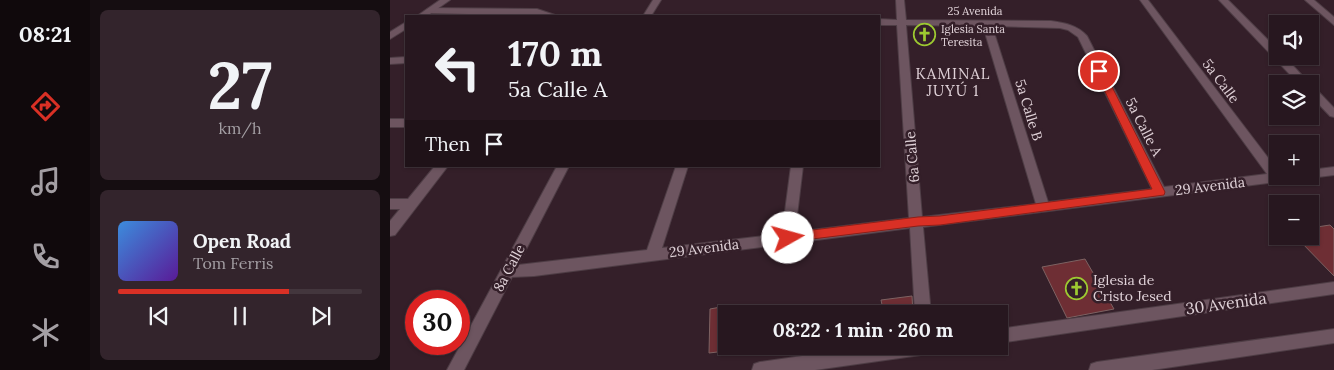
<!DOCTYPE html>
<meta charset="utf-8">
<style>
:root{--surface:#27171f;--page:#33242c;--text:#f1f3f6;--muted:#a49fa4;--line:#43363d;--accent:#d93025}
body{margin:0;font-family:Lora,serif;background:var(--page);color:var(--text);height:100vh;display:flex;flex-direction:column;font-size:19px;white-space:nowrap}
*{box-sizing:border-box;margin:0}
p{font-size:16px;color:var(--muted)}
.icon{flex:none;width:28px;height:28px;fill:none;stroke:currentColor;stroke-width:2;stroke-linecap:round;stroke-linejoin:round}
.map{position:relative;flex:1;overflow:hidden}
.details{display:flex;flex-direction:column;gap:10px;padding:10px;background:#150d11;width:300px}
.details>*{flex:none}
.guide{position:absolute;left:15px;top:15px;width:475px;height:152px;border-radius:0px;box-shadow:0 1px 4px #0004,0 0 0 1px var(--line);background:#27171f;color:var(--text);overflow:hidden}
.fabs{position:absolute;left:879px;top:15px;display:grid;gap:10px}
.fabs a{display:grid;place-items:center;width:50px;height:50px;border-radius:0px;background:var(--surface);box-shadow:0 1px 4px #0004,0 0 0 1px var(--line);font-size:25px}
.speed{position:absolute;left:15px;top:290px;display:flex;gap:10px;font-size:25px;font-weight:700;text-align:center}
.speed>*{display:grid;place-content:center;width:65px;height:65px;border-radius:50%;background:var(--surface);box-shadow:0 1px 4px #0004,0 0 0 1px var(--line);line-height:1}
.speed .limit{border:8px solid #d22;background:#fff;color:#111}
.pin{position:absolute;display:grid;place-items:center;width:42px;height:42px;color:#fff;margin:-21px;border:2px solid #fff;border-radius:50%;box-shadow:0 1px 5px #0007}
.me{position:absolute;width:55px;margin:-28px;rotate:83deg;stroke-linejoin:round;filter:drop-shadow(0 0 4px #0008)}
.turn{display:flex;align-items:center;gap:18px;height:105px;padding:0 20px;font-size:22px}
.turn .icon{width:65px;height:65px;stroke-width:2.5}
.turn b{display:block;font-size:35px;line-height:42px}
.then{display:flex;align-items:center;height:48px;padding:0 20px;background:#0003;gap:10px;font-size:19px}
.details .tile{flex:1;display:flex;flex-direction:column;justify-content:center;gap:8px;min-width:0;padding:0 18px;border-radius:8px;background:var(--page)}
.details .dial{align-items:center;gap:0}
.dial b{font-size:65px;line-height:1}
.song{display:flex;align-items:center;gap:15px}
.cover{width:60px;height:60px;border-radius:8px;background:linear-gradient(135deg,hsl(210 70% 55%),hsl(270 70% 35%))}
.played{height:5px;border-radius:2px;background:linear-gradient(90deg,var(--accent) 70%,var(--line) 70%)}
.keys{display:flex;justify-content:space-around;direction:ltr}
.trip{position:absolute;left:328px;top:305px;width:290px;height:50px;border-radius:0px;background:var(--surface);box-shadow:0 1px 4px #0004,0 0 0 1px var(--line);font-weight:700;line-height:50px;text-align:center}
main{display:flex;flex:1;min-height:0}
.tab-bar{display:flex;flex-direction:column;width:90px;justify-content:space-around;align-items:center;background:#10090c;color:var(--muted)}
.tab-bar .icon{width:35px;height:35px}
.tab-bar .on{color:var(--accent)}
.tab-bar b{font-size:22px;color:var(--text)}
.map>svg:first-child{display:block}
.building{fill:#6e2e34;stroke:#7d6262}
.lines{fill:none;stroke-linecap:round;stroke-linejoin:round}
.minor-casing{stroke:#4e3d45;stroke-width:2}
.tertiary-casing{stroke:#4e3d45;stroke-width:2}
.minor{fill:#6d5560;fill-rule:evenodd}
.tertiary{fill:#6d5560;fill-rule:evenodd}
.route{fill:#d93025;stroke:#8d1f18}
.labels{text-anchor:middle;stroke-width:5;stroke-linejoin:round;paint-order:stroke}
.far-street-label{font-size:11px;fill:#e0d2d8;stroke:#341f29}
.far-poi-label{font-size:11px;fill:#e0d2d8;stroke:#341f29;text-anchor:start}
.street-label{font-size:14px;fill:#e0d2d8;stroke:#341f29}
.poi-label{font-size:14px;fill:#e0d2d8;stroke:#341f29;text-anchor:start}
.neighbourhood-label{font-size:15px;letter-spacing:1px;fill:#e0d2d8;stroke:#341f29}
.near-street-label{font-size:16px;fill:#e0d2d8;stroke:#341f29}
</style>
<main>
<nav class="tab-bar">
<b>08:21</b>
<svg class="icon on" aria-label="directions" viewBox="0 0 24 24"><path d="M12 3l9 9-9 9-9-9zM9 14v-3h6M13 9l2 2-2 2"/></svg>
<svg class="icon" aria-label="music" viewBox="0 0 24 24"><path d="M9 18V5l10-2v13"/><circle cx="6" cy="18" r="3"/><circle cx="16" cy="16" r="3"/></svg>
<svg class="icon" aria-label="phone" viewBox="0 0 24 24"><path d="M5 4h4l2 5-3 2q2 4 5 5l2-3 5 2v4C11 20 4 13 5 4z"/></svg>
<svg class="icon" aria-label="climate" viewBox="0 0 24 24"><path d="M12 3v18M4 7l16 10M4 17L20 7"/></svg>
</nav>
<section class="details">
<div class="tile dial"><b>27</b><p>km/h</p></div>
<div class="tile">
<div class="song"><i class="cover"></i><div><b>Open Road</b><p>Tom Ferris</p></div></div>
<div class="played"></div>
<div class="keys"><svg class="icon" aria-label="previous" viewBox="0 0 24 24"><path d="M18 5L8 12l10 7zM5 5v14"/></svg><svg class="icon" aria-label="pause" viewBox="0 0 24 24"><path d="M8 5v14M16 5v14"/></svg><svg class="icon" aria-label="next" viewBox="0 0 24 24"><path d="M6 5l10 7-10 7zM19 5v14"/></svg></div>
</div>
</section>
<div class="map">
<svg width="944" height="370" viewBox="0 0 944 370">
<rect width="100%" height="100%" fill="#341f29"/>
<path class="building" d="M 940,225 L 944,229 L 944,276 L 908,239 L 920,237 L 920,228 Z
M 695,259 L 724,309 L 677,318 L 652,267 Z
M 522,296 L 523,314 L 494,314 L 491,300 Z
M 336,306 L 336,351 L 319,353 L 320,309 Z"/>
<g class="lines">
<defs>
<path id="minor" d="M 263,0 L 271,0 L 261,16 L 253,16 Z
M 506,0 L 514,0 L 516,20 L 661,21 C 675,23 687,25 697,36 L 774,187 L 877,174 L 750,0 L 758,0 L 888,171 L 888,176 L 905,176 L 903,179 L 886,182 L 533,227 L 541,314 L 525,314 L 520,228 L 144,276 L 122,277 L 74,370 L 57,370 L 167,166 L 179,166 L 128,265 L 257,250 L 286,166 L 298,166 L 272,248 L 392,234 L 401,166 L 413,166 L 405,232 L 519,218 L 507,25 L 489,25 L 489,19 L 507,20 ZM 516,25 L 593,26 L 646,204 L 532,217 ZM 602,26 L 670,28 L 678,30 L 688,37 L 762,189 L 658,202 Z
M 829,0 L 838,0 L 888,50 L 888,56 L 894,56 L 920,84 L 909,84 Z
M 915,0 L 924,0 L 944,17 L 944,25 Z
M 39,8 L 147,9 L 168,16 L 36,13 L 35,11 Z
M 16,57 L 16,63 L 0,64 L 0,58 Z
M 920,86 L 924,87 L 944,108 L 944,117 L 940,116 L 920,95 Z
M 0,119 L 16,119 L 16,127 L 0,127 Z
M 45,166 L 58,166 L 5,235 L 0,236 L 0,221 L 10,209 L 0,209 L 0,199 L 18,199 Z
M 944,167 L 944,175 L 920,178 L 915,176 L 920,176 L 920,170 Z"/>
<path id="tertiary" d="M 50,0 L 60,0 L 37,16 L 27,16 Z
M 16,22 L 16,29 L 0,39 L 0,32 Z
M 944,282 L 944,294 L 609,343 L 609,329 Z
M 944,329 L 944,343 L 762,370 L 699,370 L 701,364 L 707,362 Z
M 482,346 L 546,346 L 544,351 L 538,354 L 425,370 L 362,370 L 364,364 L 370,362 Z"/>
</defs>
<use href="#minor" class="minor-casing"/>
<use href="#tertiary" class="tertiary-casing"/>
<use href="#minor" class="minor"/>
<use href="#tertiary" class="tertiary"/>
</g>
<path class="route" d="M 709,68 L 714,71 L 775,192 L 774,195 L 550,225 L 528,226 L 398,242 L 393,241 L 391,238 L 393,234 L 398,233 L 528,217 L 550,216 L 762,189 L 705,71 Z"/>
<defs>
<symbol id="church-ring" viewBox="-11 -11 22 22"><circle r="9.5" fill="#341f29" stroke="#9dca31" stroke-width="1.5"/><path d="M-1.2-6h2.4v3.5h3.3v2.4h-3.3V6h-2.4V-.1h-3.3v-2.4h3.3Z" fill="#9dca31"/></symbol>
</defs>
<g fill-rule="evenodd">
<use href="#church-ring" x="522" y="22" width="25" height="25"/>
<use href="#church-ring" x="674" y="276" width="25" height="25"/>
</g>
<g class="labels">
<g class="far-street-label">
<text x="585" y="15">25 Avenida</text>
</g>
<g class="far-poi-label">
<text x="551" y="33">Iglesia Santa<tspan x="551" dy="13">Teresita</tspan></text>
</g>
<g class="street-label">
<text transform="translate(831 81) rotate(53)" y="5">5a Calle</text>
<text transform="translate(639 110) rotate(73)" y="5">5a Calle B</text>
<text transform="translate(754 127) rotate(63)" y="5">5a Calle A</text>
<text transform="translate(522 157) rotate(-95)" y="5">6a Calle</text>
<text transform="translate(820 186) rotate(-7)" y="5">29 Avenida</text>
<text transform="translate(314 248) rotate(-7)" y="5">29 Avenida</text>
<text transform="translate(119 268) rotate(-62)" y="5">8a Calle</text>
</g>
<g class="poi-label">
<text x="703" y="285">Iglesia de<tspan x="703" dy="16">Cristo Jesed</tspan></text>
</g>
<g class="neighbourhood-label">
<text x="563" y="79">KAMINAL<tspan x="563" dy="17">JUYÚ 1</tspan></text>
</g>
<g class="near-street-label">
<text transform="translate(836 303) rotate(-8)" y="6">30 Avenida</text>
</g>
</g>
</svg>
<div class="fabs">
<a><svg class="icon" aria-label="sound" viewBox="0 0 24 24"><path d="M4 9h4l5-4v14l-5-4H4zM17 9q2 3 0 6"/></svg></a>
<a><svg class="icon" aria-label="layers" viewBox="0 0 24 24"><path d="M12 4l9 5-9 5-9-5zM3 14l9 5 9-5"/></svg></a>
<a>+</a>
<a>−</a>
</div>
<div class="speed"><div class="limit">30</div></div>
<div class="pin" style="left:709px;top:71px;background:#d93025"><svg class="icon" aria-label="arrive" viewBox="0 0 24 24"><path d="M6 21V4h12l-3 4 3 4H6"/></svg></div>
<svg class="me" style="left:398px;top:238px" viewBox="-20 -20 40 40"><circle r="19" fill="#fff"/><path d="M0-13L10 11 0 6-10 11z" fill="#d93025"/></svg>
<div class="trip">08:22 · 1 min · 260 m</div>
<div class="guide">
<div class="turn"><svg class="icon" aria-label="left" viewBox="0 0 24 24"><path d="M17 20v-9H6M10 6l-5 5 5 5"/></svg><div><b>170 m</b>5a Calle A</div></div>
<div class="then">Then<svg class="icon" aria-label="arrive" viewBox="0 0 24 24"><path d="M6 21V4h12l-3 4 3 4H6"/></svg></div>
</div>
</div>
</main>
